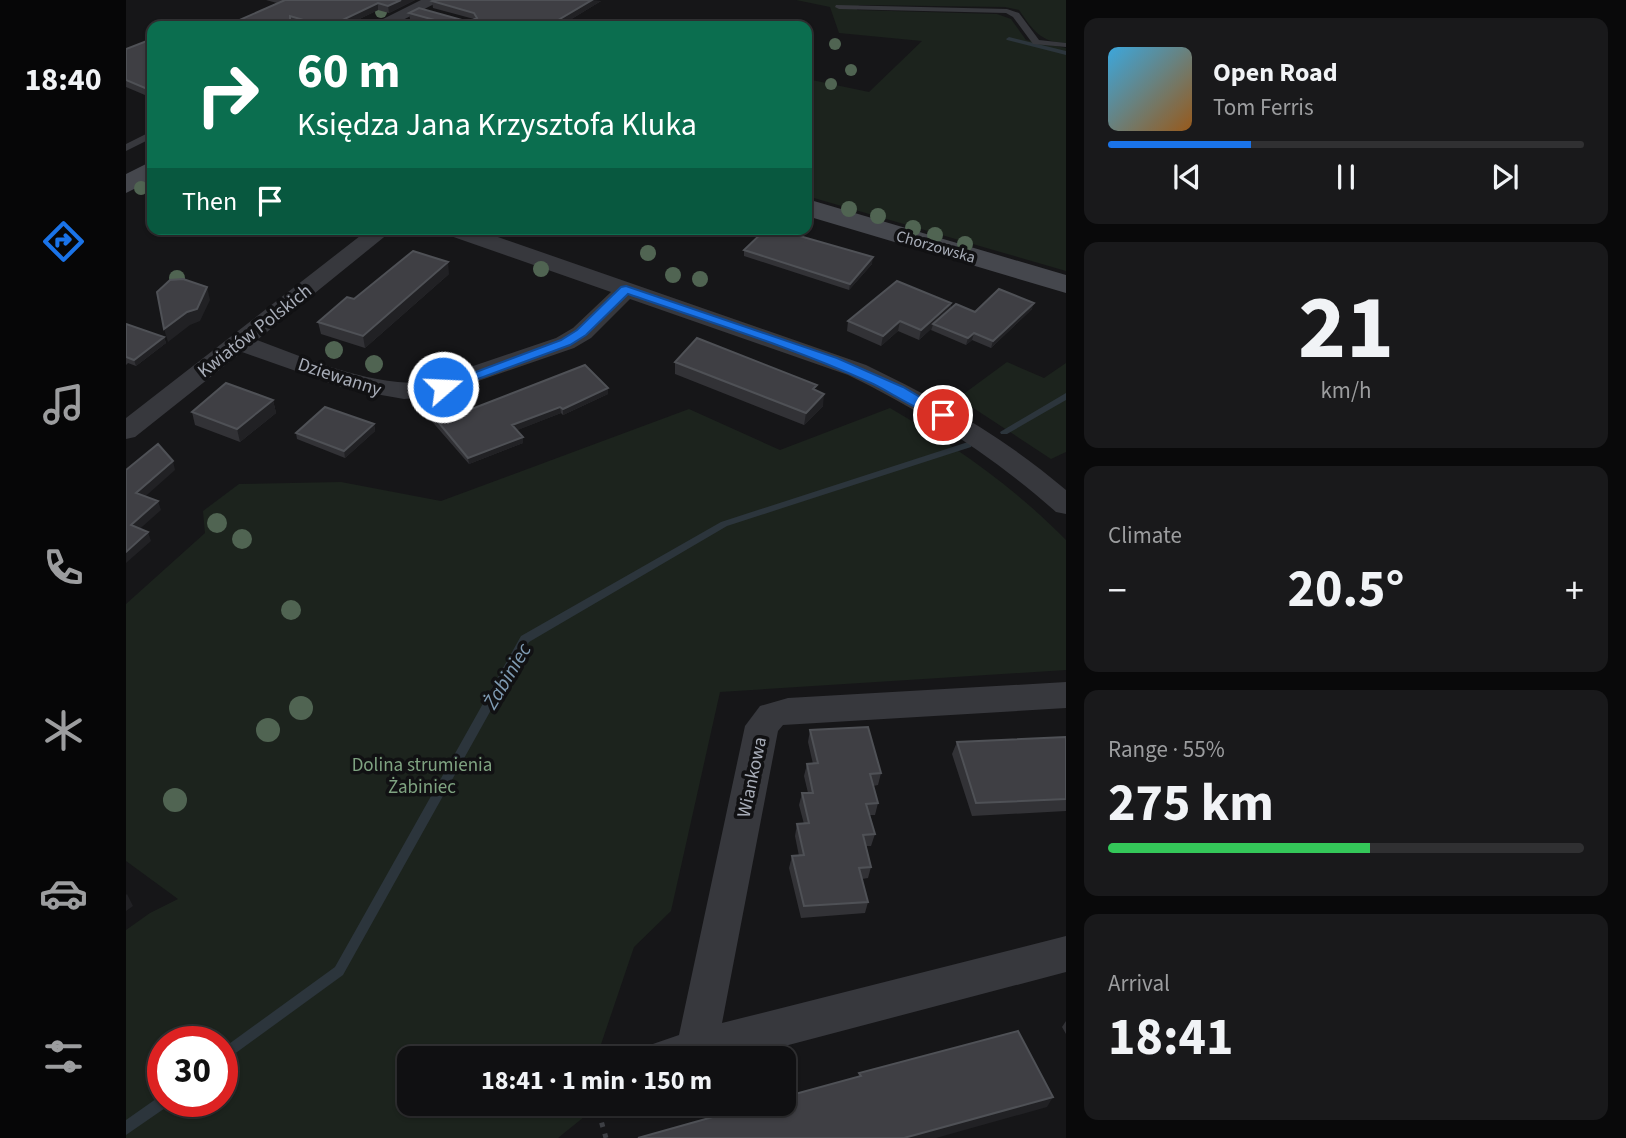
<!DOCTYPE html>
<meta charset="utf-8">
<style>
:root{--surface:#101012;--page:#19191b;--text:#f1f3f6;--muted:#9c9d9f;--line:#303032;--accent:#1a73e8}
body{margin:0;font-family:"Source Sans 3",sans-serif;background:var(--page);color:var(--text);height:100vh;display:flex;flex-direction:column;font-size:26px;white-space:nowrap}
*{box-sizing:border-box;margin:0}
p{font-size:23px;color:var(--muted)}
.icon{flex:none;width:38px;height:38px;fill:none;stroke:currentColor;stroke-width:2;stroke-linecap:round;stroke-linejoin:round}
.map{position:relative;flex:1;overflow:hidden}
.panel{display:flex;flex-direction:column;gap:18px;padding:18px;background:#09090a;width:560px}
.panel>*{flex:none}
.guide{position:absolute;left:21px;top:21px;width:665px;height:214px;border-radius:14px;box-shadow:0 2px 5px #0004,0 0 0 2px var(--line);background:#0b6e4f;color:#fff;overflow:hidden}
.speed{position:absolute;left:21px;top:1026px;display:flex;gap:14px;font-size:35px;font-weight:700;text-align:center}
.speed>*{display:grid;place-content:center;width:91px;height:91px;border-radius:50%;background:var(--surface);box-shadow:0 2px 5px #0004,0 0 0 2px var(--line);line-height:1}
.speed .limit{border:10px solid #d22;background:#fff;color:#111}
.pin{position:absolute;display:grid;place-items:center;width:60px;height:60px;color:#fff;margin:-30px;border:4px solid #fff;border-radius:50%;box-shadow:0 2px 7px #0007}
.me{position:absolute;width:77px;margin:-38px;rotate:71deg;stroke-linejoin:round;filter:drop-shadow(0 0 5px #0008)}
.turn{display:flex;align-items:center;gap:24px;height:147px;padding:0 35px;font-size:32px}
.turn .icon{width:91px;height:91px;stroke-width:2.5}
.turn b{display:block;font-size:49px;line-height:60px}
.then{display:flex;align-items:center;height:66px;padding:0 35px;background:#0003;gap:14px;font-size:26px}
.big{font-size:52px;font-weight:700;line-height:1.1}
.panel .widget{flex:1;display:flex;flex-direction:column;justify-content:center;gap:10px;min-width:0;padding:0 24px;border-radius:14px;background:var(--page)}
.panel .dial{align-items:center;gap:0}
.dial b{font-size:91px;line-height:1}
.song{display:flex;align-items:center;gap:21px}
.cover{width:84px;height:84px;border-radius:10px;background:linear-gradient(135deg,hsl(200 70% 55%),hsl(30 70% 35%))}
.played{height:7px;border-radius:4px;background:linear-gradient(90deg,var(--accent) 30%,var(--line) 30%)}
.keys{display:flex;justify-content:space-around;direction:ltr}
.heat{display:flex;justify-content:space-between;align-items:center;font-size:38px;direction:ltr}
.charge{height:10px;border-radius:5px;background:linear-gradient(90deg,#34c759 55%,var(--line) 0)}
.trip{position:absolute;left:271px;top:1046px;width:399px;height:70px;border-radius:14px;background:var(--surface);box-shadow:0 2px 5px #0004,0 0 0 2px var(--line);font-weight:700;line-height:70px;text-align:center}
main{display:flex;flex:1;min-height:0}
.tab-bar{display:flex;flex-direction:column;width:126px;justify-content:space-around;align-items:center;background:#060607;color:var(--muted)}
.tab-bar .icon{width:49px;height:49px}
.tab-bar .on{color:var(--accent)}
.tab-bar b{font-size:32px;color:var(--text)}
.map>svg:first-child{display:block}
.green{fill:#1c231d;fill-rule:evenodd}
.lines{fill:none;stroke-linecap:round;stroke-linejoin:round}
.stream{fill:#2c353c;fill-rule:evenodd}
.path{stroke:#3d3f44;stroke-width:5;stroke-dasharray:4.5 7;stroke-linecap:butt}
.lane{fill:#37383d;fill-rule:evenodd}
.street{fill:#37383d;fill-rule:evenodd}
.secondary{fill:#45474d;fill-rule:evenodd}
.tree{fill:#506452}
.wall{fill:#323236}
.shaded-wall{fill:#212124}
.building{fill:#3f3f44;stroke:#4f5156;stroke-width:2}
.route{fill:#1a73e8;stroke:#114b97;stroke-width:2}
.labels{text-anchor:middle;stroke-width:7;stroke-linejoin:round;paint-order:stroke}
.far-street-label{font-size:16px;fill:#a8adb8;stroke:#111113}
.street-label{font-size:19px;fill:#a8adb8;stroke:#111113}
.park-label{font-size:19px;fill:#7fa381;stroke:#111113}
.water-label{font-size:21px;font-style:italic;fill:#7f9bb3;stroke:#111113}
</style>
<main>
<nav class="tab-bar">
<b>18:40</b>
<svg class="icon on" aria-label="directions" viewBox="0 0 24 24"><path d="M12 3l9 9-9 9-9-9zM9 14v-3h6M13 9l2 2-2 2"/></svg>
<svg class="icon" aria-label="music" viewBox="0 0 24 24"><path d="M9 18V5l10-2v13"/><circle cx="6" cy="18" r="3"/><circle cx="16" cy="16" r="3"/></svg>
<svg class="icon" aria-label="phone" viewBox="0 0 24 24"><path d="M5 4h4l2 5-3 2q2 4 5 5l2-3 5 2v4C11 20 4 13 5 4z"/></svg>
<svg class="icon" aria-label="climate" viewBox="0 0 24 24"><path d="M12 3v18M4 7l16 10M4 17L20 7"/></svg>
<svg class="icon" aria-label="car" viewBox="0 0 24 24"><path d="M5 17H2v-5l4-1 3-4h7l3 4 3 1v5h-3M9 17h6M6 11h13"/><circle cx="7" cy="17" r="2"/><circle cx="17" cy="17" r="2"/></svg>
<svg class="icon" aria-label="filters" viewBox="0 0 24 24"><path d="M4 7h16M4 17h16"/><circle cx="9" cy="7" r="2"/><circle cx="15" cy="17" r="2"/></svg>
</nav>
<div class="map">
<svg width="940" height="1138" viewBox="0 0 940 1138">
<rect width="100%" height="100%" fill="#161618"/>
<path class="green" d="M 670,0 L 940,0 L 940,43 C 915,43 906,29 893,10 L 879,7 L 733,5 L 731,10 L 871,14 L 885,19 L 900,40 L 940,48 L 940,271 L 681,196 L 681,79 L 743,92 L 796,41 L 713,33 L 704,7 Z
M 881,362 L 918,378 L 940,363 L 940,452 L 925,459 L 832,398 Z
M 764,408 C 828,445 888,487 940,540 L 940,670 L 594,692 L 545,911 L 508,947 L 470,1059 L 284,1059 L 284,1104 L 474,1104 L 432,1138 L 0,1138 L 0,930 L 24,913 L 52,899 L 0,861 L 0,604 L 79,533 L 77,511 L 113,484 L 215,482 L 315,501 L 563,409 L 654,450 ZM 37,1041 L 96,1041 L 96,1101 L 37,1101 Z"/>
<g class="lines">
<path class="stream" d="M 883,37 L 940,51 L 940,55 L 881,40 L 880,39 Z
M 940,393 L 940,400 L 881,434 L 875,434 L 874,432 Z
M 842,442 L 845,443 L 846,445 L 845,447 L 601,526 L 403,642 L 217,975 L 96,1063 L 96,1049 L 209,967 L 395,636 L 595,522 Z
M 37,1094 L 37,1101 L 44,1101 L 42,1106 L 0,1135 L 0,1120 Z"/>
<path class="path" d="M 480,1138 L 474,1117 L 483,1104"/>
<path class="lane" d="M 710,5 L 881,9 L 893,13 L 913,40 L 940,43 L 940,47 L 907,44 L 887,17 L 880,13 L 713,9 L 709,7 Z
M 26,131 L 26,138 L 0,151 L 0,144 Z"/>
<path class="street" d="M 295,0 L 316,0 L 265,26 L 243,26 Z
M 243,229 L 268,229 L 131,340 C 185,360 238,384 297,383 L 430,338 L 447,328 L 485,292 L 319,234 L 316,229 L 349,229 L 740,365 C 811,399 879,438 940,490 L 940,514 L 930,512 C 867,456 798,412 722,375 L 504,299 L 465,338 L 448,348 L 309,396 L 278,399 L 221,389 L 116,352 L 9,437 L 0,439 L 0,418 Z
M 940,682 L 940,708 L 657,725 L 652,731 L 596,1023 L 940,936 L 940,972 L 609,1059 L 518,1059 L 524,1045 L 553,1035 L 619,726 L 634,706 L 662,698 Z"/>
<path class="secondary" d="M 26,161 L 26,180 L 0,193 L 0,174 Z
M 681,199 L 940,275 L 940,293 L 681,216 Z"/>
</g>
<g class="tree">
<circle cx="255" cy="12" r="6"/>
<circle cx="709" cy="44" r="6"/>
<circle cx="725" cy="70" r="6"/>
<circle cx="705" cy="84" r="6"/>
<circle cx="15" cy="188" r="7"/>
<circle cx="723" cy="209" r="8"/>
<circle cx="752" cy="216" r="8"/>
<circle cx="787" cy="228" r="8"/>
<circle cx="809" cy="235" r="8"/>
<circle cx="839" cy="244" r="8"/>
<circle cx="522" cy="253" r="8"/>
<circle cx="415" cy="269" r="8"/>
<circle cx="547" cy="275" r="8"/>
<circle cx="51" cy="278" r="8"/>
<circle cx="574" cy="279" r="8"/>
<circle cx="208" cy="350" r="9"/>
<circle cx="248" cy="364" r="9"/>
<circle cx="91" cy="523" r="10"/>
<circle cx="116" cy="539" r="10"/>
<circle cx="165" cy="610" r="10"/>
<circle cx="175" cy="708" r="12"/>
<circle cx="142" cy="730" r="12"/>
<circle cx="49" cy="800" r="12"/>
</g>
<path class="wall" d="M 140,0 L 289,0 L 263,13 L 252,10 L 219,26 L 177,26 L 166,23 L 166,26 L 100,26 L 151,3 Z
M 306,1 L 475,1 L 434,26 L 307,26 L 284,19 L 283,13 L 343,22 L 348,19 L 307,8 Z
M 26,39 L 26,98 L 0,87 L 0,49 Z
M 618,250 L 746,264 L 723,290 L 618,256 Z
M 323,274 L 239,348 L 195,334 L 192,322 L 228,299 Z
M 825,303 L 824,310 L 849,312 L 906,309 L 865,348 L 846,340 L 840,345 L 805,330 L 806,328 L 793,340 L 772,331 L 755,346 L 721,331 L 722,321 Z
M 0,324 L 38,337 L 40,343 L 10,366 L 2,363 L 0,365 Z
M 549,362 L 690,390 L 697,406 L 678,425 L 549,374 Z
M 482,394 L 437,415 L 435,413 L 391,430 L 397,443 L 343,464 L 303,418 L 303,411 L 343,410 Z
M 147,400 L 150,413 L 114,442 L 69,425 L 66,412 Z
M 248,424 L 249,431 L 219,458 L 171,439 L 170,433 Z
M 684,730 L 755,773 L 752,785 L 747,786 L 752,803 L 749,815 L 743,815 L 749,834 L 745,846 L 740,846 L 745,867 L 742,878 L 736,879 L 742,902 L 739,913 L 675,918 L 663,868 L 666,856 L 673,856 L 669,836 L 671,824 L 678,824 L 673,805 L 676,793 L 682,793 L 678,776 L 681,764 L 687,764 L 682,742 Z
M 940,737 L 940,811 L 846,816 L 826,754 L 831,742 Z
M 940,1021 L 940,1034 L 936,1027 Z"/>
<path class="shaded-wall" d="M 275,0 L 289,0 L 263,13 L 262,6 Z
M 466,0 L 475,1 L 434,26 L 422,26 Z
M 252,3 L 252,10 L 219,26 L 204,26 Z
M 747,257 L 746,264 L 723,290 L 724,284 Z
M 322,262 L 323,274 L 239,348 L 237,336 Z
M 81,287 L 84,300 L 74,321 L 64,325 L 42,342 L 38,329 Z
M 825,303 L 823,313 L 807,324 L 806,328 L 793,340 L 795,330 Z
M 908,303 L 906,309 L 865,348 L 867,341 Z
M 774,321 L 772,331 L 755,346 L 757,336 Z
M 848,333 L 846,340 L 840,345 L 842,338 Z
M 38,337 L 40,343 L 10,366 L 8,360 Z
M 482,388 L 482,394 L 437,415 L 437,409 Z
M 698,394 L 697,406 L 678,425 L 680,413 Z
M 147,400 L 150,413 L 114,442 L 111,429 Z
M 434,407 L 435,413 L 387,432 L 386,425 Z
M 248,424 L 249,431 L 219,458 L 218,451 Z
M 397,437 L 397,443 L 343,464 L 342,458 Z
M 47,461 L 49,470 L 13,502 L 10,493 Z
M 32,501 L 35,510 L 8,534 L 5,525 Z
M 22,532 L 25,541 L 0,563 L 0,552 Z
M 1,894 L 7,906 L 0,911 L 0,895 Z
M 927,1097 L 921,1107 L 810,1138 L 778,1138 Z"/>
<path class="building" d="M 159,0 L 275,0 L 262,6 L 252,3 L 204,26 L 198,26 L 164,16 L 164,26 L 100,26 Z
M 308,0 L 466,0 L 422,26 L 325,26 L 327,25 L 283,13 L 293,8 L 343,22 L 351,18 L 348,13 L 306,1 Z
M 26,39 L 26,91 L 0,80 L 0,49 Z
M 639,230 L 649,233 L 653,230 L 747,257 L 724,284 L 618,250 Z
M 287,251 L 322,262 L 237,336 L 192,322 L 221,297 L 228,299 Z
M 57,279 L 81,287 L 71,309 L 61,312 L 38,329 L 31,292 L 44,280 Z
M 771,281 L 825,303 L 795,330 L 774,321 L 757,336 L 722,321 Z
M 873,289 L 908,303 L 867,341 L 848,333 L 842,338 L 807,324 L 830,304 L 849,312 Z
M 0,324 L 38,337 L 8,360 L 0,357 Z
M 571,338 L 691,385 L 687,389 L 698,394 L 680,413 L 549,362 Z
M 459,365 L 482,388 L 437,409 L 434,407 L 386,425 L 397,437 L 342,458 L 303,411 L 334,400 L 343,410 Z
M 100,383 L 147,400 L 111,429 L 66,412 Z
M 199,407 L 248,424 L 218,451 L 170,433 Z
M 32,444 L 47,461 L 10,493 L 32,501 L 5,525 L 22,532 L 0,552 L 0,470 Z
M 742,727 L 755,773 L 744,774 L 752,803 L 740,804 L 749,834 L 737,835 L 745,867 L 733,868 L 742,902 L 678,906 L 666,856 L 678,855 L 671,824 L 683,823 L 676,793 L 687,793 L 681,764 L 692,763 L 684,730 Z
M 940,737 L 940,799 L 850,803 L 831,742 Z
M 892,1031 L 927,1097 L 778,1138 L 512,1138 L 633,1104 L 658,1104 L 658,1097 L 735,1076 L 733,1073 Z"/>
<path class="route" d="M 500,286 L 711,358 L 777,387 L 824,415 L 821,418 C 808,421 761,390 745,383 C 666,347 583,322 502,294 L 460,335 L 444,345 L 322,390 L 312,390 L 310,387 L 435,340 L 451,330 L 495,287 Z"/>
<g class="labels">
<g class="far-street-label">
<text transform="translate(810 246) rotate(16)" y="6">Chorzowska</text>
</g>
<g class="street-label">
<text transform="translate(128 330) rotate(-38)" y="7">Kwiatów Polskich</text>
<text transform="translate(214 376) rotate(18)" y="7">Dziewanny</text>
<text transform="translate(625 777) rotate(-78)" y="7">Wiankowa</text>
</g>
<g class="park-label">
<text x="296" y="771">Dolina strumienia<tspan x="296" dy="22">Żabiniec</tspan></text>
</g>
<g class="water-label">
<text transform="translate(381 676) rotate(-59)" y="7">Żabiniec</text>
</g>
</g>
</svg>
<div class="speed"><div class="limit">30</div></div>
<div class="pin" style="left:817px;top:415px;background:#d93025"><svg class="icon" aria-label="arrive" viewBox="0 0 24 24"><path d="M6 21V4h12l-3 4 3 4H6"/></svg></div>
<svg class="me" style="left:317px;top:387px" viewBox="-20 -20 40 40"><circle r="17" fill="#1a73e8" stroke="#fff" stroke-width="3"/><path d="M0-11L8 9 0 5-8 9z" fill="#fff"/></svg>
<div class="trip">18:41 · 1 min · 150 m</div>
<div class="guide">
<div class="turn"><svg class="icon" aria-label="right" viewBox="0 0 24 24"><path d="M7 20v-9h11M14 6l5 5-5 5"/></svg><div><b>60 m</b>Księdza Jana Krzysztofa Kluka</div></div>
<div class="then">Then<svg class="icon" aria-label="arrive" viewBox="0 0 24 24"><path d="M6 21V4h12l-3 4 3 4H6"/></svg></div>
</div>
</div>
<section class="panel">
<div class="widget">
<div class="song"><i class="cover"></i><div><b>Open Road</b><p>Tom Ferris</p></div></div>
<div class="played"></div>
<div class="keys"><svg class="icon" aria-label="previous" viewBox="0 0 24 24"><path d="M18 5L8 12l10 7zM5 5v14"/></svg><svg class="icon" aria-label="pause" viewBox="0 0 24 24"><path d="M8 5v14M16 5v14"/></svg><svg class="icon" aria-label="next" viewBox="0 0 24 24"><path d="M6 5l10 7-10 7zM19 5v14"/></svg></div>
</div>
<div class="widget dial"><b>21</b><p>km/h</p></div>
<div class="widget"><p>Climate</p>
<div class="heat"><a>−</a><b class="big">20.5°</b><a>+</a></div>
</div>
<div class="widget"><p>Range · 55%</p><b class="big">275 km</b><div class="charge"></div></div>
<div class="widget"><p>Arrival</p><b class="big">18:41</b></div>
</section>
</main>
